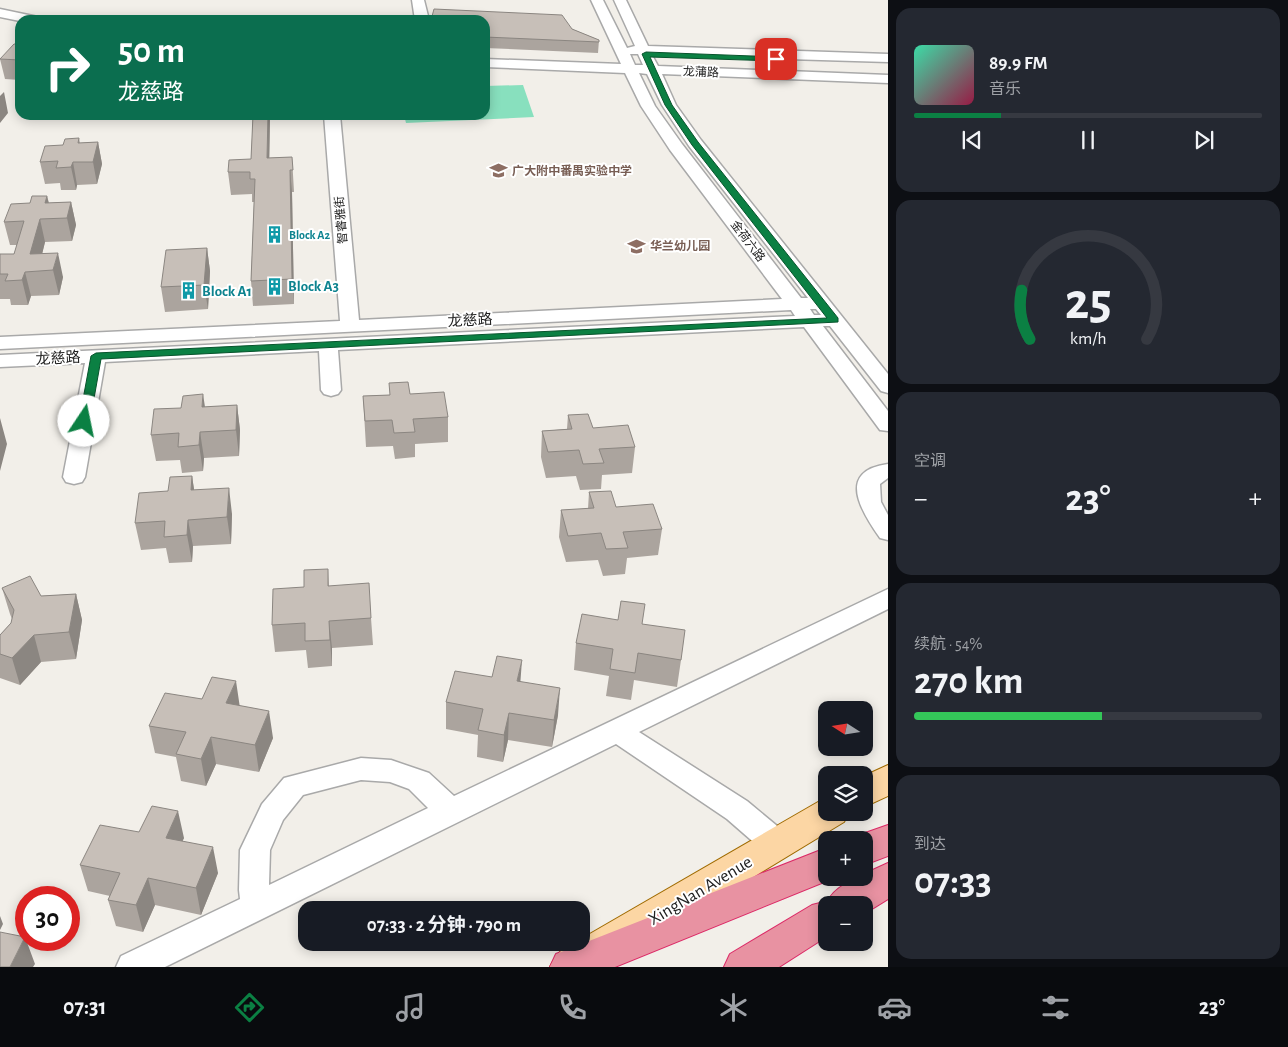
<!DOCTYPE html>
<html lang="zh">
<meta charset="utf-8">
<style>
:root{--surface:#171b24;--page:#242831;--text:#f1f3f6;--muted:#9ea1a6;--line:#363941;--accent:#0b8043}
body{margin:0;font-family:"Alegreya Sans","Noto Sans SC",sans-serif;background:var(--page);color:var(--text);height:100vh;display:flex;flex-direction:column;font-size:19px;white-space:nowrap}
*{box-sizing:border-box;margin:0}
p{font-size:16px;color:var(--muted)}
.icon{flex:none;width:28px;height:28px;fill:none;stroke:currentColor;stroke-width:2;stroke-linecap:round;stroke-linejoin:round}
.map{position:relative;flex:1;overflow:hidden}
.sheet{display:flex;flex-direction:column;gap:8px;padding:8px;background:#0d0f14;width:400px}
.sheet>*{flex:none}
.banner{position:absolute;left:15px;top:15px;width:475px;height:105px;border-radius:15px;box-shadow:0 2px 12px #0003;background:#0b6e4f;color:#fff;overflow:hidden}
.needle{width:32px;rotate:282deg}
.buttons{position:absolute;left:818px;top:701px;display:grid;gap:10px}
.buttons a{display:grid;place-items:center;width:55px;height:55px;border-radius:10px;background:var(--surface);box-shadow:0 2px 12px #0003;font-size:25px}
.speed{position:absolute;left:15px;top:886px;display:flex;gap:10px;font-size:25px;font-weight:700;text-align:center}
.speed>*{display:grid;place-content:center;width:65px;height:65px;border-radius:50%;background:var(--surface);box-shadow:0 2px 12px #0003;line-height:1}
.speed .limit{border:8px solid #d22;background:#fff;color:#111}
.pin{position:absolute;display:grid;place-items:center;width:42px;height:42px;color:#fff;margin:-21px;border-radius:10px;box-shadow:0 2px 8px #0006}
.me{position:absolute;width:55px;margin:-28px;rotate:11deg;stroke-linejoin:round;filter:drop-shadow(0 0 4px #0008)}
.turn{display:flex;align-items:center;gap:18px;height:105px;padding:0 20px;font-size:22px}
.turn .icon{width:65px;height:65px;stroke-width:2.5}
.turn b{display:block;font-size:35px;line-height:42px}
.big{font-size:38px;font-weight:700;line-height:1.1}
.sheet .card{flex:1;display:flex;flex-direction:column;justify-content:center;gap:8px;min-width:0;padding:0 18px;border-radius:15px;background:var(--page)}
.sheet .dial{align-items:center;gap:0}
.dial svg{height:130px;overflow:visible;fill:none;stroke:var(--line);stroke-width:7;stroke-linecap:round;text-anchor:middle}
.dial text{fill:var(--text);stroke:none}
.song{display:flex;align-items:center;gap:15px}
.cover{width:60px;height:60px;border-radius:8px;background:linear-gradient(135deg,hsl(160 70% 55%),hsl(340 70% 35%))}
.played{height:5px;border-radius:2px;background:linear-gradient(90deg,var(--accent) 25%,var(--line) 25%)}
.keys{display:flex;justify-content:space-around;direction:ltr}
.heat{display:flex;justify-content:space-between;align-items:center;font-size:28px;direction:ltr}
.charge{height:8px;border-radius:4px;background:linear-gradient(90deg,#34c759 54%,var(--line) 0)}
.trip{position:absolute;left:298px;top:901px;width:292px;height:50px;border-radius:15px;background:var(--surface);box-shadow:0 2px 12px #0003;font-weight:700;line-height:50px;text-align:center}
.menu{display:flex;height:80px;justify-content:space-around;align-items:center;background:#090b0e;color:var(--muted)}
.menu .icon{width:35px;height:35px}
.menu .active{color:var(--accent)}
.menu b{font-size:22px;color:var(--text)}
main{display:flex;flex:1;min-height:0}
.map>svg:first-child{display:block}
.pitch{fill:#88e0be}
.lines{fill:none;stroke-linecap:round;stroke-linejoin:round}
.minor-casing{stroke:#a9a9a9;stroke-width:3}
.major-casing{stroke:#a06b00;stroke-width:2}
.highway-casing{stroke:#dc2a67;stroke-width:2}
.minor{fill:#fff;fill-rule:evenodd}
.major{fill:#fcd6a4;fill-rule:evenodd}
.highway{fill:#e892a2;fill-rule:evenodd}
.wall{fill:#aba49e}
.shaded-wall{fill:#8b8681}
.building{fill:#c7bfb8;stroke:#8b8681}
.route{fill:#0b8043;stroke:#07532c}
.labels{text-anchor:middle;stroke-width:4;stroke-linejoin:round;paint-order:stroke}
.far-street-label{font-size:12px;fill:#222;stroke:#fff}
.far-education-label{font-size:12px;font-weight:bold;fill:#785e54;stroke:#fff;text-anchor:start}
.far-culture-label{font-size:12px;font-weight:bold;fill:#0d838f;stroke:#fff;text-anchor:start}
.culture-label{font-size:15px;font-weight:bold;fill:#0d838f;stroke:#fff;text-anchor:start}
.street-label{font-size:15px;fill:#222;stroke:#fff}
.near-street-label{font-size:18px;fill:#222;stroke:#fff}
</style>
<main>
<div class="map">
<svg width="888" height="967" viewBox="0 0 888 967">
<rect width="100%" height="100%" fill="#f2efe9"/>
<path class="pitch" d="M 523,85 L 534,117 L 406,123 L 404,115 L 485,115 L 485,86 Z"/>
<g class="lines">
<defs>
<path id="minor" d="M 412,0 L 424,0 L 429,20 L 415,20 Z
M 591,0 L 603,0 L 627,48 L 635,46 L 614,0 L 626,0 L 648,46 L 888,54 L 888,62 L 652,55 L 658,66 L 888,75 L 888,83 L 662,74 L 676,105 L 701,140 L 888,374 L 888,393 L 881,391 L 830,326 L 823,326 L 888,411 L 888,431 L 880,430 L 804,327 L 338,350 L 341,390 L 338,394 L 331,396 L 324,394 L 321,390 L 319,351 L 105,362 L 85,477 L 82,482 L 74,484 L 66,482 L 63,477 L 85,363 L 0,367 L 0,355 L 795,316 L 791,310 L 0,349 L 0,337 L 340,321 L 324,115 L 340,115 L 359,320 L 782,299 L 670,150 L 641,106 L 625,73 L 485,67 L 485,59 L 621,64 ZM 630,54 L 638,54 L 643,65 L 635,65 ZM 639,73 L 647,74 L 662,105 L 689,146 L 808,298 L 801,298 L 682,144 L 655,106 ZM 810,309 L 816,309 L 821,315 L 814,315 Z
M 0,9 L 38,17 L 40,20 L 20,21 L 0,17 Z
M 888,464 L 888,478 L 880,484 L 881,502 L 888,515 L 888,540 L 880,538 C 861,511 836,471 888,464 Z
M 888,589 L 888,609 L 639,732 L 747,801 L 788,835 L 792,844 L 788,853 L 777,857 L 766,853 L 727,819 L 616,744 L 165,967 L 116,967 L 121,956 L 240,899 L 239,890 L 240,850 L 262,804 L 284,778 L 361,758 L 391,760 L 429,773 L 454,796 ZM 361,780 L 390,782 L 409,789 L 428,808 L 269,885 L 270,850 L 283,820 L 303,795 Z"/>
<path id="major" d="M 888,765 L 888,796 L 864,807 L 864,776 Z
M 826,799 L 826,812 L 849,812 L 844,822 L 605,967 L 550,967 C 556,955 566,942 581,942 L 581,939 L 818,802 Z"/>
<path id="highway" d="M 888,825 L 888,856 L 864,865 L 864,840 L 850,840 L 851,838 Z
M 826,848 L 826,878 L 834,878 L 615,967 L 550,967 L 556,954 Z
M 888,863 L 888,899 L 864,914 L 864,905 L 826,905 L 826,937 L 779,967 L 724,967 L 730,954 L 812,905 L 828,901 C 833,890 851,878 864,878 L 864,874 Z"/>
</defs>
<use href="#minor" class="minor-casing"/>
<use href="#major" class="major-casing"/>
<use href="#highway" class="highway-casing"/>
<use href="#minor" class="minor"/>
<use href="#major" class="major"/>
<use href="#highway" class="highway"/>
</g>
<path class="wall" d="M 485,20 L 572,29 L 599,40 L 598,53 L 485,48 Z
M 20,44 L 20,80 L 5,79 L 0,59 Z
M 237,115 L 293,115 L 270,116 L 269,158 L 292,157 L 294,192 L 292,192 L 294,304 L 253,306 L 251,281 L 254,202 L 252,202 L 252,194 L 231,195 L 228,172 L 251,159 L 253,117 L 237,117 Z
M 79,138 L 80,143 L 98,142 L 102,164 L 97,184 L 77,185 L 76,190 L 61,190 L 60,183 L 45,184 L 40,162 L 63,145 Z
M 47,196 L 49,203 L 71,202 L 76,225 L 72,241 L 45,242 L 42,254 L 63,277 L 59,295 L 31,296 L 28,305 L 11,305 L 10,299 L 0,299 L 0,254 L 14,254 L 17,245 L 10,245 L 4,222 L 30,203 Z
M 207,248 L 210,271 L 208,309 L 165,312 L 161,287 Z
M 410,394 L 448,417 L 448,442 L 415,444 L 415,457 L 395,459 L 393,446 L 366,447 L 363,396 Z
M 237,405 L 240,430 L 239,456 L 204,458 L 203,471 L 182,473 L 180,460 L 156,461 L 151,435 L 205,407 Z
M 568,415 L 593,428 L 635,447 L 632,473 L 602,475 L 601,489 L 580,490 L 576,476 L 546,478 L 541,457 L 542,431 L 567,429 Z
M 192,476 L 194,490 L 232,514 L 231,544 L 193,546 L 192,562 L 169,563 L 166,548 L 141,550 L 135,523 L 168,491 Z
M 589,492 L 616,507 L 662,529 L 658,555 L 627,558 L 625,574 L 603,576 L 598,560 L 566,562 L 559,537 L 561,510 L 588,509 Z
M 328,569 L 329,586 L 371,618 L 373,645 L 332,648 L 332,666 L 308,668 L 306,650 L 275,652 L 272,625 L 304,587 Z
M 2,588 L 41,596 L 76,594 L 82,620 L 76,659 L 41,662 L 20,685 L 0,678 L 0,635 L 11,623 L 12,619 L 10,614 Z
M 642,624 L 681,660 L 677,687 L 634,680 L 631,700 L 606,696 L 609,676 L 574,670 L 576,643 Z
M 520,681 L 558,715 L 552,747 L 508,740 L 503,762 L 477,757 L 478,735 L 446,729 L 446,702 Z
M 240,706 L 273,738 L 259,772 L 216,764 L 206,786 L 181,781 L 176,757 L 155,753 L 149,726 Z
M 139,832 L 184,838 L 182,841 L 218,873 L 201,915 L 155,905 L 143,932 L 116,926 L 108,900 L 110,896 L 88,891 L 80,865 Z"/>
<path class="shaded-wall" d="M 4,92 L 8,113 L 0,123 L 0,96 Z
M 268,115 L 270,115 L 269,180 L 267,158 Z
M 98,142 L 102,164 L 97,184 L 93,162 Z
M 73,162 L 77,185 L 76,190 L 71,167 Z
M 290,170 L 292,192 L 294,304 L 292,279 Z
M 47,196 L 52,218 L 45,203 Z
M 71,202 L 76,225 L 72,241 L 67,218 Z
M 40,219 L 45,242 L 38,271 L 30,254 Z
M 207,248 L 210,271 L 208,309 L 204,285 Z
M 58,253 L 63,277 L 59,295 L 53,270 Z
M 25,272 L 31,296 L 28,305 L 22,280 Z
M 203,394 L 207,420 L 206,432 L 202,407 Z
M 237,405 L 240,430 L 239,456 L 236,430 Z
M 0,418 L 7,444 L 0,471 Z
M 200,432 L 204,458 L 203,471 L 199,445 Z
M 192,476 L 196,502 L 191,490 Z
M 229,488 L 232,514 L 231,544 L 227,517 Z
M 188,520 L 193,546 L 192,562 L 187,535 Z
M 76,594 L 82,620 L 76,659 L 69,632 Z
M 329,621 L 332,648 L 332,666 L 330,640 Z
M 34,635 L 41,662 L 20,685 L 12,658 Z
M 522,660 L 520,687 L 517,681 Z
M 236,681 L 240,708 L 226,703 Z
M 560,688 L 558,715 L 552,747 L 554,720 Z
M 269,711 L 273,738 L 259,772 L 255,745 Z
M 509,713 L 508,740 L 503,762 L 504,735 Z
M 211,737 L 216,764 L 206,786 L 201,759 Z
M 178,811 L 184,838 L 172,864 L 166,838 Z
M 213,847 L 218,873 L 201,915 L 196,888 Z
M 148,878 L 155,905 L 143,932 L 136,905 Z
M 0,916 L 3,924 L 0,930 Z
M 25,937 L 35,964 L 33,967 L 10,967 Z"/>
<path class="building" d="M 434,9 L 562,15 L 572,29 L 599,40 L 599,42 L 485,37 L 485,20 L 431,20 Z
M 14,44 L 20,44 L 20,60 L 0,59 Z
M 253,115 L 268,115 L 267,158 L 292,157 L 293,170 L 290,170 L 292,279 L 251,281 L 255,179 L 250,179 L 250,172 L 228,172 L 229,160 L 251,159 Z
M 79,138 L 78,143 L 98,142 L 93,162 L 73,162 L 71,167 L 56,168 L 58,161 L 40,162 L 45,146 L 63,145 L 65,139 Z
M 32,196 L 47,196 L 45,203 L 71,202 L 67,218 L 40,219 L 30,254 L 58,253 L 53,270 L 25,272 L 22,280 L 5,281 L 8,274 L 0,274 L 0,254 L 14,254 L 24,221 L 4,222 L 11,204 L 30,203 Z
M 207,248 L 204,285 L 161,287 L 166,250 Z
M 408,382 L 410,394 L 444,392 L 448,417 L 413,419 L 415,432 L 394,433 L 392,420 L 365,421 L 363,396 L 390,395 L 389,383 Z
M 203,394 L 202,407 L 237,405 L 236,430 L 200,432 L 199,445 L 178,447 L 179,433 L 151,435 L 154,409 L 181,408 L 183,396 Z
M 588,414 L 593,428 L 628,425 L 635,447 L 599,449 L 604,463 L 583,464 L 579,450 L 548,452 L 542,431 L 572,429 L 568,415 Z
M 192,476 L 191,490 L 229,488 L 227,517 L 188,520 L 187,535 L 164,537 L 165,521 L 135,523 L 139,493 L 168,491 L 170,477 Z
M 611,491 L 616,507 L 653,504 L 662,529 L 623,532 L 628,548 L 606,549 L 601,533 L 568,536 L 561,510 L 594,508 L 589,492 Z
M 328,569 L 328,586 L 369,583 L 371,618 L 329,621 L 330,640 L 305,641 L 305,623 L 272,625 L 273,589 L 304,587 L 304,570 Z
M 30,576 L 41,596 L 76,594 L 69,632 L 34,635 L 12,658 L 0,654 L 0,635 L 11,623 L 14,610 L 2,588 Z
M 621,601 L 645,604 L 642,624 L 685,630 L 681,660 L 638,653 L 635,673 L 610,669 L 613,649 L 576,643 L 582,614 L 618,620 Z
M 497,656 L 522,660 L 517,681 L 560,688 L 554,720 L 509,713 L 504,735 L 478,730 L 483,709 L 446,702 L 455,671 L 492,677 Z
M 212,677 L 236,681 L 226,703 L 269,711 L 255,745 L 211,737 L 201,759 L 176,754 L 186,732 L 149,726 L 165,693 L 202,699 Z
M 152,806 L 178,811 L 166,838 L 213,847 L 196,888 L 148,878 L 136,905 L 108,900 L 120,873 L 80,865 L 100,825 L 139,832 Z
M 0,932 L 25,937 L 10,967 L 0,967 Z"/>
<path class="route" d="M 646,52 L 779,57 L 780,59 L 776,61 L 650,57 L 672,105 L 698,142 L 838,318 L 838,322 L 101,359 L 90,421 L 84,424 L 79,421 L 91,356 L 96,353 L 827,318 L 692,145 L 665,105 L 642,54 Z"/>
<defs>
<symbol id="school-bare" viewBox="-9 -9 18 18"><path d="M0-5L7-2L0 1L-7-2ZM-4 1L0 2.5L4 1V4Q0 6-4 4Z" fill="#8d6e63" stroke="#fff" stroke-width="2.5" paint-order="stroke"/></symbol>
<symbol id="building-bare" viewBox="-9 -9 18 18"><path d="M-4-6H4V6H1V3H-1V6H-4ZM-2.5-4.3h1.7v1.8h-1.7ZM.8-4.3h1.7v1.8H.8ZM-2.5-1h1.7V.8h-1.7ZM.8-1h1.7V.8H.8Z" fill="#0f9aa8" stroke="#fff" stroke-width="2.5" paint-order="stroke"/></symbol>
</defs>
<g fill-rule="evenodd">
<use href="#school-bare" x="486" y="158" width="25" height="25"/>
<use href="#building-bare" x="262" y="222" width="25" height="25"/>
<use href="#school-bare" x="624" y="234" width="25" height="25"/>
<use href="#building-bare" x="262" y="274" width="25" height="25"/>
<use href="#building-bare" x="176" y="278" width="25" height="25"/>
</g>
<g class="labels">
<g class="far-street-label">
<text transform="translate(701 72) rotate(2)" y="4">龙蒲路</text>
<text transform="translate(341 220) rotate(-95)" y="4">智睿雅街</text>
<text transform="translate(748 241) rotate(53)" y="4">金荷六路</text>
</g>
<g class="far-education-label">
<text x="512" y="175">广大附中番禺实验中学</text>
<text x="650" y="250">华兰幼儿园</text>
</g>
<g class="far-culture-label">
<text x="289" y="239">Block A2</text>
</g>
<g class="culture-label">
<text x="288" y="291">Block A3</text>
<text x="202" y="296">Block A1</text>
</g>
<g class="street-label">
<text transform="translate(470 320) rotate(-3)" y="5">龙慈路</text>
<text transform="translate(58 358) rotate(-3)" y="5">龙慈路</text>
</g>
<g class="near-street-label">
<text transform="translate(700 890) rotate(-31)" y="6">XingNan Avenue</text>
</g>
</g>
</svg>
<div class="buttons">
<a><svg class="needle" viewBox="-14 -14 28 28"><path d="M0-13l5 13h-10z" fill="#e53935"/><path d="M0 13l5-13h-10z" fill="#9ea1a6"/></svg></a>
<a><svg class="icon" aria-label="layers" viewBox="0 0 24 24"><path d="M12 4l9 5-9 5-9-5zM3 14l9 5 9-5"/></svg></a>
<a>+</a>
<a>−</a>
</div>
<div class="speed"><div class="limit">30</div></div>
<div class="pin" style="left:776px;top:59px;background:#d93025"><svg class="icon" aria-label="arrive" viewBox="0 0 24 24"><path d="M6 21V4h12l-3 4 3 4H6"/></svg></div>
<svg class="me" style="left:84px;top:421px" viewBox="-20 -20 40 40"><circle r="19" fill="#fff"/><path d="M0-13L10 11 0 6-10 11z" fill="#0b8043"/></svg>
<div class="trip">07:33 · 2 分钟 · 790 m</div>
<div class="banner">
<div class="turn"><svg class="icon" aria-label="right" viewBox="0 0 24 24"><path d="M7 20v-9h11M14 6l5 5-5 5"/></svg><div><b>50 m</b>龙慈路</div></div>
</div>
</div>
<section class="sheet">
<div class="card">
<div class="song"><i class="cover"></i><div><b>89.9 FM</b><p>音乐</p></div></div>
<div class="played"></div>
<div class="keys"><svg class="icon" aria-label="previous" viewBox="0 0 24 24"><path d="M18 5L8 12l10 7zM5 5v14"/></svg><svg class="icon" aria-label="pause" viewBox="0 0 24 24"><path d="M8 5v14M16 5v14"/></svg><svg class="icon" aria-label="next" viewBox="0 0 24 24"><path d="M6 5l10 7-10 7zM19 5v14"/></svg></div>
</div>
<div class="card dial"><svg viewBox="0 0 100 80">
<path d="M14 69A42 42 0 1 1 86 69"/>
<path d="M14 69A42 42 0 0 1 9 39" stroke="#0b8043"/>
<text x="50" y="56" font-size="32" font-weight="700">25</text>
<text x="50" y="72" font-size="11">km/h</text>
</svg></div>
<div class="card"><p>空调</p>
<div class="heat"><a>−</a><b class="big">23°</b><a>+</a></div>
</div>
<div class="card"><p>续航 · 54%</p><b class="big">270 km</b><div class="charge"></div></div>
<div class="card"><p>到达</p><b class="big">07:33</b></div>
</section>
</main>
<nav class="menu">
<b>07:31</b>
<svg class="icon active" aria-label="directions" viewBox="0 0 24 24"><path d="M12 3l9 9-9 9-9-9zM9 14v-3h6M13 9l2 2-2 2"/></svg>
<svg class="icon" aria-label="music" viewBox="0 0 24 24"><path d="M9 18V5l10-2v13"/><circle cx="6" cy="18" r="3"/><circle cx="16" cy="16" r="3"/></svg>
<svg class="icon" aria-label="phone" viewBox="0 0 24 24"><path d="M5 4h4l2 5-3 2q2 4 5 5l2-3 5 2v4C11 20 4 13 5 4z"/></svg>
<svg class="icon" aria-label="climate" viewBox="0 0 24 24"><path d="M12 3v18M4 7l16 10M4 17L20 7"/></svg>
<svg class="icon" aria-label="car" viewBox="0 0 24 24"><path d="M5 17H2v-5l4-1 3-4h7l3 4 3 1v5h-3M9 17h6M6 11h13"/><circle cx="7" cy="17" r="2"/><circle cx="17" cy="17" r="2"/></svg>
<svg class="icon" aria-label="filters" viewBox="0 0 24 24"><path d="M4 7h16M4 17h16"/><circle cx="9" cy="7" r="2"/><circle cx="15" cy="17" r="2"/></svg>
<b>23°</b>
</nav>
